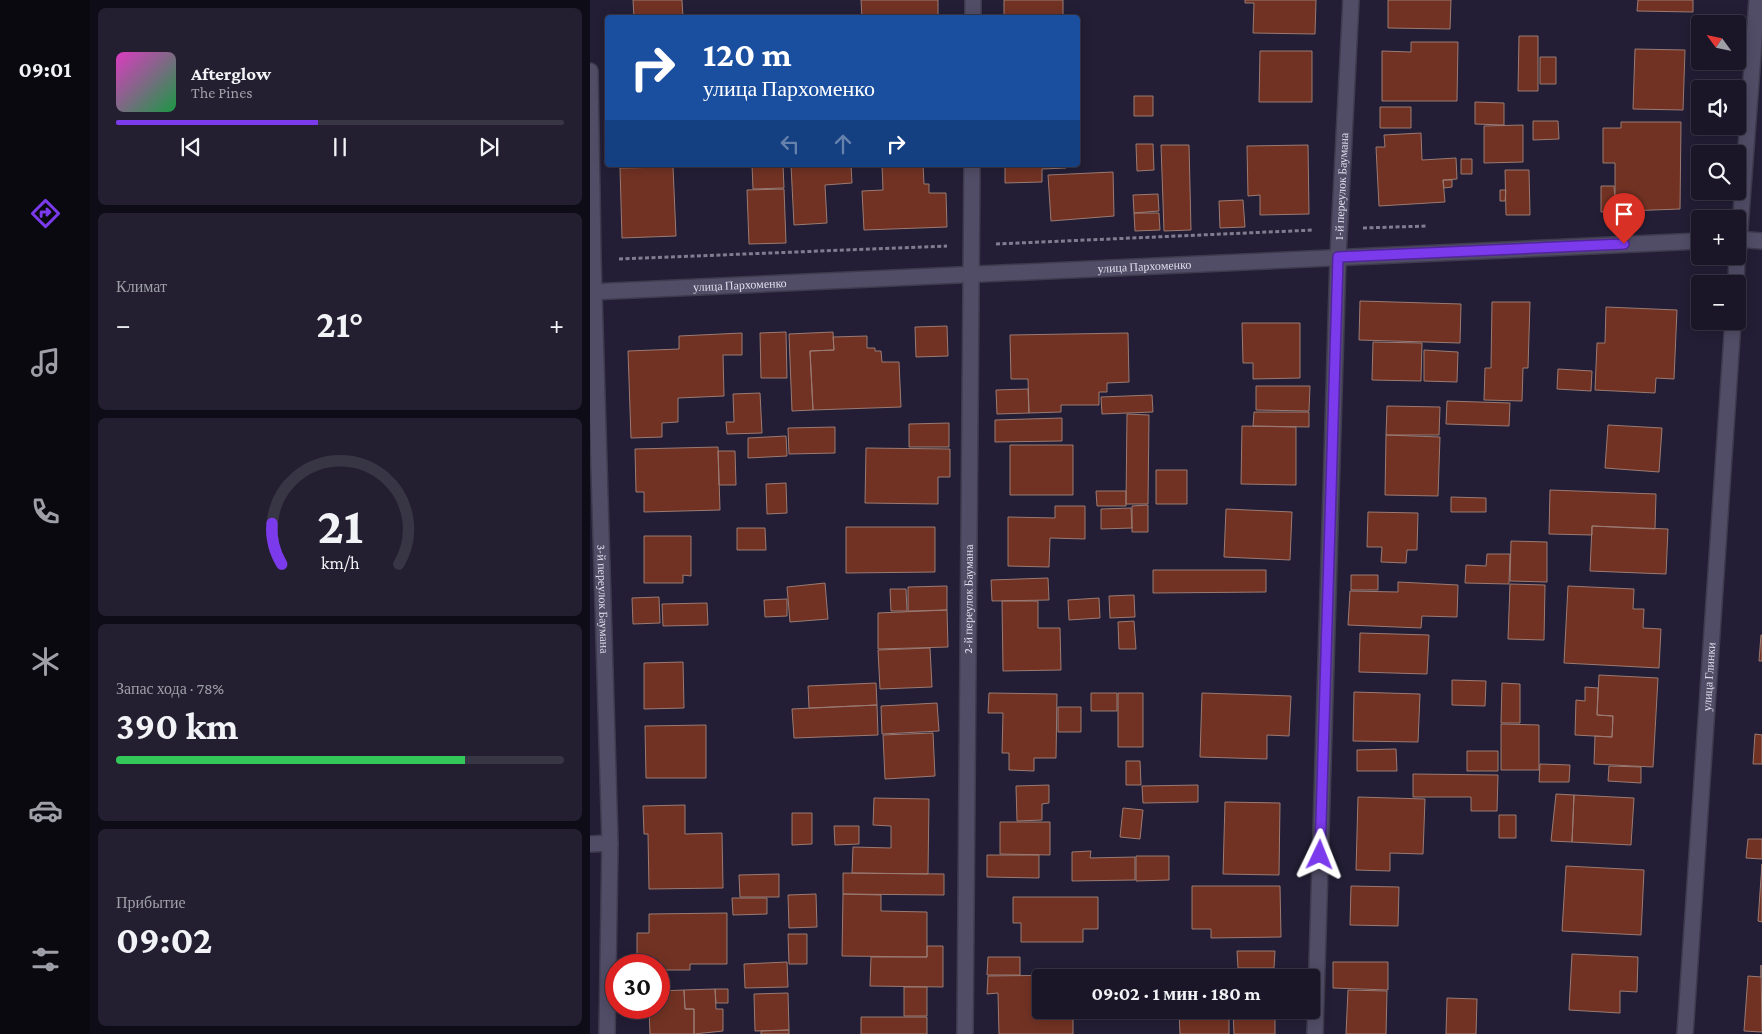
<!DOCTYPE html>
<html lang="ru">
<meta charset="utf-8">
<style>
:root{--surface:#1a1628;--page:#231f30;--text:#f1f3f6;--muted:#9f9fa8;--line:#383545;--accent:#7c3aed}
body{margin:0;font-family:"Crimson Pro",serif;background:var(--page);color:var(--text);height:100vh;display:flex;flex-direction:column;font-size:19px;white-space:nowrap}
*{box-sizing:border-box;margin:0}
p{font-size:16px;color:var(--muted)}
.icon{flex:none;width:28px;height:28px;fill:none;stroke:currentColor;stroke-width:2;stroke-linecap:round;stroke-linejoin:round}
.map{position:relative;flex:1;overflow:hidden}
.sheet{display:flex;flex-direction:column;gap:8px;padding:8px;background:#0e0c16;width:500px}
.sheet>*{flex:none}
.hud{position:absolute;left:15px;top:15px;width:475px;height:152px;border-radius:5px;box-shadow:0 2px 12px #0003,0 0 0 1px var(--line);background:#1a4fa0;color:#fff;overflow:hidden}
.needle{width:32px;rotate:303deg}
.buttons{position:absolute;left:1101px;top:15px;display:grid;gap:10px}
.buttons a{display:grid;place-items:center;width:55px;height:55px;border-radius:5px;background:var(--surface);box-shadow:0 2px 12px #0003,0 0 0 1px var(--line);font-size:25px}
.speed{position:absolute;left:15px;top:954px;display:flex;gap:10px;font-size:25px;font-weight:700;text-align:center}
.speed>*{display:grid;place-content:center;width:65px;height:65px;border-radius:50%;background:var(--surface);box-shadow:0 2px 12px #0003,0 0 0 1px var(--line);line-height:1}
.speed .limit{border:8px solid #d22;background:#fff;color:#111}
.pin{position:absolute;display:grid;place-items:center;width:42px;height:42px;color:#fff;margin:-51px -21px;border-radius:50% 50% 50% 0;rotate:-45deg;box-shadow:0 0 5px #0007}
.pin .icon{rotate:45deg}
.me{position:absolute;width:55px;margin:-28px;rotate:2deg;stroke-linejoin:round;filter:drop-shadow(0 0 4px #0008)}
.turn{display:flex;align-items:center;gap:18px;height:105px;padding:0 15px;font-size:22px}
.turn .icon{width:65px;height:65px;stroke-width:2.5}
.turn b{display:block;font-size:35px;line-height:42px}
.lanes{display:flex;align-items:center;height:48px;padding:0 15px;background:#0003;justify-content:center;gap:25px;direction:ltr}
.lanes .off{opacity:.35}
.big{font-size:38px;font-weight:700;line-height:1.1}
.sheet .tile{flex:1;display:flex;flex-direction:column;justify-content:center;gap:8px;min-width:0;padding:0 18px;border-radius:8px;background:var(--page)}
.sheet .dial{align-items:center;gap:0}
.dial svg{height:130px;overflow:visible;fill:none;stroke:var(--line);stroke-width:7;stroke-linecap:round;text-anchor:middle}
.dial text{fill:var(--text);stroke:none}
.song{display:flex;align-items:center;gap:15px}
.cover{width:60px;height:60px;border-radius:8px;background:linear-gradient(135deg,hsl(310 70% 55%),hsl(140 70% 35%))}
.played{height:5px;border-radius:2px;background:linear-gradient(90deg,var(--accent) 45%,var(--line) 45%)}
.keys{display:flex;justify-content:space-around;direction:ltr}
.heat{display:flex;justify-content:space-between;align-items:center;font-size:28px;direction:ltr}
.charge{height:8px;border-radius:4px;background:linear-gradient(90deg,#34c759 78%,var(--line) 0)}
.trip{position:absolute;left:442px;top:969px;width:288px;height:50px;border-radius:5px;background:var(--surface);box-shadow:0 2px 12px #0003,0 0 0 1px var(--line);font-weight:700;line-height:50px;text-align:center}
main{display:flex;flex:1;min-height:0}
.tab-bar{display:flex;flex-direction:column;width:90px;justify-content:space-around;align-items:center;background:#0a0910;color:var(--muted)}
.tab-bar .icon{width:35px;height:35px}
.tab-bar .current{color:var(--accent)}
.tab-bar b{font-size:22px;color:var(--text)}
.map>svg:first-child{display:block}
.building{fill:#713223;stroke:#9a7a72}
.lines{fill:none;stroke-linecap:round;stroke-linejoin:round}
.minor-casing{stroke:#3f3b4e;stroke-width:18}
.path{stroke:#807d90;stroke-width:3;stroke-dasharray:4 2.5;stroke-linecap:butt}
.minor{stroke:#514d67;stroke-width:15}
.route-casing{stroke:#51269a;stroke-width:12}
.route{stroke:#7c3aed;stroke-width:9}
.labels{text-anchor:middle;stroke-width:5;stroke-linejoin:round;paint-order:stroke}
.street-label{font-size:12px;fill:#dfddec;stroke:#0c0a14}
</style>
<main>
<nav class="tab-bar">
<b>09:01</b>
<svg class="icon current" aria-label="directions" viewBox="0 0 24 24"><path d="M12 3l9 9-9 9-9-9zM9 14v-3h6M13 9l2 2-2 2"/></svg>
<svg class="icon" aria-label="music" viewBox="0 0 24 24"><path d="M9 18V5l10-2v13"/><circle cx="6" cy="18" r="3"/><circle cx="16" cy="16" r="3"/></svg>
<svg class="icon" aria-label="phone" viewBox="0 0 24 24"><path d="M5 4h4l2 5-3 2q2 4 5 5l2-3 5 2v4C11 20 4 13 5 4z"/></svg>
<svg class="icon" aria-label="climate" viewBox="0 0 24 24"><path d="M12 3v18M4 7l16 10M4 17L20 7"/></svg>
<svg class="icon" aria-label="car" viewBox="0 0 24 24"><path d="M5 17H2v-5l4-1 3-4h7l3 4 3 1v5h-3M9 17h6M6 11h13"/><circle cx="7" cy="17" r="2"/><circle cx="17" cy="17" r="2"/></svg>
<svg class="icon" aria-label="filters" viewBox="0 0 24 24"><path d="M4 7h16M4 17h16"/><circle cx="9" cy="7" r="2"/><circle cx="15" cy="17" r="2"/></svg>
</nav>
<section class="sheet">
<div class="tile">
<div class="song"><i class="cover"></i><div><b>Afterglow</b><p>The Pines</p></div></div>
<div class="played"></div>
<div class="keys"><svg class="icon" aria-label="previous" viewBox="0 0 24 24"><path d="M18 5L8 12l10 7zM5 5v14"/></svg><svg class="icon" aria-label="pause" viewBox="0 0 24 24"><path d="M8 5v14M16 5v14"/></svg><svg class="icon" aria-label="next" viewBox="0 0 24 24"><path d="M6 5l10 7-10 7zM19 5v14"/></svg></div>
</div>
<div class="tile"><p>Климат</p>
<div class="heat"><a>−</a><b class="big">21°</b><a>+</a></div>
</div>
<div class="tile dial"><svg viewBox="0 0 100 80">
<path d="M14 69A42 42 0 1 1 86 69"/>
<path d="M14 69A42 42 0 0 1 8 44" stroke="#7c3aed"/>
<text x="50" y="56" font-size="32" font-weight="700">21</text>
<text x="50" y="72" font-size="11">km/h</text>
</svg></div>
<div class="tile"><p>Запас хода · 78%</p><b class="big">390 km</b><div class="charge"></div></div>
<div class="tile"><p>Прибытие</p><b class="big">09:02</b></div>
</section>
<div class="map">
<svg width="1172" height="1034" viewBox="0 0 1172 1034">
<rect width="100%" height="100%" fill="#231e35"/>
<path class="building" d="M 43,0 L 92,0 L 93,18 L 44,18 Z
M 271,0 L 348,0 L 348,18 L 272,18 Z
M 414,0 L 473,0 L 473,18 L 414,18 Z
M 655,0 L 726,0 L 725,34 L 663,33 L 664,3 L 655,3 Z
M 798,0 L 861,0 L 860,29 L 798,28 Z
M 1048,0 L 1103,0 L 1103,12 L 1047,11 Z
M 929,36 L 948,36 L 948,91 L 928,91 Z
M 821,42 L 868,42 L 867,101 L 792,101 L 792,51 L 821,52 Z
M 1045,49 L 1095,50 L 1093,110 L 1043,109 Z
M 670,51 L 722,51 L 722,102 L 669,102 Z
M 950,57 L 966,57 L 966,84 L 950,84 Z
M 544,96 L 563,96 L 563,116 L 544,116 Z
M 885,102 L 914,103 L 914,125 L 885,124 Z
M 790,107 L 821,107 L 821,128 L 790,128 Z
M 943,121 L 968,121 L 969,139 L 943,140 Z
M 1031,122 L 1091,122 L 1090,209 L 1036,211 L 1036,198 L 1025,199 L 1025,163 L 1013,163 L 1013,128 L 1031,128 Z
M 933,125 L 933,162 L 894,163 L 894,126 Z
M 831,133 L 832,160 L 866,158 L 867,179 L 853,180 L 855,202 L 789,206 L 786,147 L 795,147 L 794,135 Z
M 546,144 L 563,144 L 564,170 L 547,171 Z
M 571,145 L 599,145 L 601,230 L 574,231 Z
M 718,145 L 719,214 L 670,215 L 670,195 L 658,196 L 657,146 Z
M 871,159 L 882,159 L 882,174 L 871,174 Z
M 162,165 L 193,165 L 194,188 L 163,189 Z
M 201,165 L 261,165 L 262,183 L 235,185 L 237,223 L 204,225 Z
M 292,165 L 333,165 L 334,184 L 339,184 L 339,193 L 356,193 L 357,227 L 274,230 L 272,191 L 293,190 Z
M 415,165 L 476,165 L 476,168 L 452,169 L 452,182 L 415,183 Z
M 83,167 L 86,236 L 32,238 L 30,168 Z
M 915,170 L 939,170 L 940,215 L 916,215 Z
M 523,172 L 524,216 L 461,221 L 458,175 Z
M 853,180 L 862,180 L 862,187 L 854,188 Z
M 1011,186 L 1024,186 L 1025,199 L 1036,198 L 1036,211 L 1011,212 Z
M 194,189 L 196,243 L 159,244 L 157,190 Z
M 910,190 L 916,190 L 915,201 L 910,201 Z
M 568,194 L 569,211 L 544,213 L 543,195 Z
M 653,200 L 655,227 L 630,228 L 629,201 Z
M 544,213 L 569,213 L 570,230 L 545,231 Z
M 770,301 L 871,304 L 870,343 L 769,340 Z
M 902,302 L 940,302 L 938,368 L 933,368 L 932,401 L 894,400 L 895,368 L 901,368 Z
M 1016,307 L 1087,310 L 1084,379 L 1066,378 L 1065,393 L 1005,390 L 1007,343 L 1015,343 Z
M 652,323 L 710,323 L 710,378 L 663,379 L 663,363 L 653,363 Z
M 357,326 L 358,356 L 326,357 L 325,327 Z
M 196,332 L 197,378 L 171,378 L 170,333 Z
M 243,332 L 244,350 L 220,351 L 223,410 L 202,411 L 199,334 Z
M 152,333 L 152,355 L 133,355 L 134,396 L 88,398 L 88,422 L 72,423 L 72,437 L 41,438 L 38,351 L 89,349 L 89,336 Z
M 538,333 L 539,382 L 517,383 L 517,392 L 509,392 L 509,405 L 471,405 L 471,412 L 439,413 L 438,379 L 421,379 L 420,335 Z
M 277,336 L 277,348 L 285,348 L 285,351 L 291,351 L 292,362 L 309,362 L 311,407 L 223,410 L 220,351 L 244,350 L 243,337 Z
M 783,342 L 832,343 L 831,381 L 782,380 Z
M 834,350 L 868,352 L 867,382 L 834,381 Z
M 968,369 L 1002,371 L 1001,391 L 967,389 Z
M 666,386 L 720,386 L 719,411 L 666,410 Z
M 438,389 L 439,413 L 407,414 L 406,390 Z
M 170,393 L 172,433 L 137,434 L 136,422 L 144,422 L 143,394 Z
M 562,395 L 563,412 L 512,414 L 511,397 Z
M 857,401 L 920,403 L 919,426 L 856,424 Z
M 797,406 L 850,407 L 849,435 L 796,435 Z
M 664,412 L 719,412 L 719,427 L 663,426 Z
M 537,414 L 559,415 L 558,504 L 536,504 Z
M 472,418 L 472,441 L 405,442 L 405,420 Z
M 359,423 L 359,447 L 319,447 L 319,424 Z
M 1018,425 L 1072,428 L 1069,472 L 1015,468 Z
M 652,426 L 706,427 L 706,485 L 651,484 Z
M 245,427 L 245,453 L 199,454 L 198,428 Z
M 796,435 L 850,437 L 848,496 L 795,495 Z
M 196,436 L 197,456 L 158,458 L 158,438 Z
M 420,445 L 483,445 L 483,495 L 420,495 Z
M 128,447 L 130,510 L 54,512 L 54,492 L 46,492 L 45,449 Z
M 276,448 L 360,449 L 360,477 L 348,477 L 348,504 L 275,503 Z
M 128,451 L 145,451 L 146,485 L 129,485 Z
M 566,470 L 597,470 L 597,504 L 566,504 Z
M 196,483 L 197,513 L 177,514 L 176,484 Z
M 960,490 L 1066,494 L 1065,529 L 1002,526 L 1002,535 L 959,534 Z
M 506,491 L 536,491 L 536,506 L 507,506 Z
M 861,497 L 896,498 L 896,512 L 861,512 Z
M 558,505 L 558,532 L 542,532 L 542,506 Z
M 465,506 L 495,506 L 495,539 L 460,538 L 459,567 L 418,566 L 418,517 L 465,518 Z
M 541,508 L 542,528 L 511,529 L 511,509 Z
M 636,509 L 702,512 L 700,560 L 634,557 Z
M 778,512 L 828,513 L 827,550 L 817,550 L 816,563 L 791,562 L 792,547 L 777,547 Z
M 1002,526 L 1078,529 L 1076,574 L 1000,571 Z
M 256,527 L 345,527 L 345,572 L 256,573 Z
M 147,528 L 175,528 L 176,550 L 147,550 Z
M 54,536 L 101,536 L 101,576 L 93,575 L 93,583 L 54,583 Z
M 921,541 L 957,542 L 957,582 L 920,581 Z
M 897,554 L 920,554 L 919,584 L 875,583 L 876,565 L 896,566 Z
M 563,570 L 676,570 L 676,592 L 563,593 Z
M 761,575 L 788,575 L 788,590 L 761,590 Z
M 458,578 L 459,600 L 402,601 L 401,580 Z
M 808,582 L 868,585 L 867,617 L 832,616 L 831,628 L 758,625 L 760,591 L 808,592 Z
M 235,583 L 238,619 L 200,622 L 197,587 Z
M 920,584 L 955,585 L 954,640 L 918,639 Z
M 357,586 L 357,610 L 318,611 L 318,587 Z
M 978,586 L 1044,589 L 1043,609 L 1054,609 L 1053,628 L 1071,629 L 1069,668 L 974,663 Z
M 300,589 L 316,589 L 317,611 L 301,611 Z
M 544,595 L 545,617 L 520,618 L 519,596 Z
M 69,597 L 70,623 L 43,624 L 42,598 Z
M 509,598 L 510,618 L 479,620 L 478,600 Z
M 197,599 L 197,616 L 175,617 L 174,600 Z
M 412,601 L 448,601 L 448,628 L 470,628 L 471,670 L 413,671 Z
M 117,603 L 118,625 L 73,626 L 72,604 Z
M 357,610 L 358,647 L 288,649 L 288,613 Z
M 544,621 L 546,649 L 529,649 L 528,622 Z
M 770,633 L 839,635 L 837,674 L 769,672 Z
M 1171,635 L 1172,635 L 1172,661 L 1169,661 Z
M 340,648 L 342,687 L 290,689 L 288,650 Z
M 93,662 L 94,708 L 54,709 L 54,663 Z
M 1009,675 L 1068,678 L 1063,767 L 1004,764 L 1005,736 L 1022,737 L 1023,716 L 1007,715 Z
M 862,680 L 896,681 L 895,706 L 862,705 Z
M 286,683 L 287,705 L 219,708 L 218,686 Z
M 912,683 L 930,684 L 930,723 L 911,723 Z
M 995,687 L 1008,688 L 1007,715 L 1023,716 L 1022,737 L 985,735 L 986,700 L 995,701 Z
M 764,692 L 830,694 L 828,742 L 763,741 Z
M 399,693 L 467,694 L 466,758 L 444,758 L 444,771 L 419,770 L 419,753 L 412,753 L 413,713 L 398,713 Z
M 501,693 L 527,693 L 527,711 L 501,711 Z
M 528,693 L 553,693 L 553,747 L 528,747 Z
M 612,693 L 701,696 L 699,736 L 677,735 L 677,759 L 610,757 Z
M 347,703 L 349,731 L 292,734 L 291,706 Z
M 287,705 L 288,735 L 204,738 L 202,709 Z
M 468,707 L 491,707 L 491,732 L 468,732 Z
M 911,724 L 949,725 L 949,770 L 911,770 Z
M 116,725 L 116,778 L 56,778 L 55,726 Z
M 343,733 L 345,776 L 295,779 L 293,735 Z
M 1165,734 L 1172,735 L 1172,764 L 1163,764 Z
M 806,749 L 807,771 L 767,771 L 767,750 Z
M 877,751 L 908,751 L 908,771 L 877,771 Z
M 536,761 L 550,761 L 551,785 L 536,785 Z
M 950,764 L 980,765 L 979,782 L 949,782 Z
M 1019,766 L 1051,767 L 1051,783 L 1018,781 Z
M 823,774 L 908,775 L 907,811 L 881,811 L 881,797 L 823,797 Z
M 459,785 L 459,803 L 452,804 L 452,820 L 427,821 L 426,786 Z
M 608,785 L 608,802 L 553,803 L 552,786 Z
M 966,794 L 984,795 L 982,842 L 961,841 Z
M 984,795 L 1044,798 L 1041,845 L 982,842 Z
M 768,797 L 835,799 L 833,854 L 800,853 L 800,871 L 766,870 Z
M 284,798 L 339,799 L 338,874 L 262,873 L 263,847 L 301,848 L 301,826 L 283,825 Z
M 635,802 L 690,803 L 689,875 L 633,874 Z
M 95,805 L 95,834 L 132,833 L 133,888 L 59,889 L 58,834 L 54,834 L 53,806 Z
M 533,808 L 553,810 L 550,839 L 530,837 Z
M 202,813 L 222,813 L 222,844 L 202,845 Z
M 909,815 L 926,815 L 926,838 L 909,838 Z
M 410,822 L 460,822 L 460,855 L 410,854 Z
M 244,826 L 269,826 L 269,844 L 245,845 Z
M 1158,839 L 1172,839 L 1172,859 L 1156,858 Z
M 501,851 L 500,858 L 545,857 L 545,880 L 482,881 L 482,852 Z
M 397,855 L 449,855 L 449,878 L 397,877 Z
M 546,856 L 579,856 L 579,880 L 546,881 Z
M 1172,864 L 1172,922 L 1168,921 Z
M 976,866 L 1054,870 L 1051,935 L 972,931 Z
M 253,873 L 354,874 L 354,895 L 253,894 Z
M 189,874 L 189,897 L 150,897 L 149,875 Z
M 602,886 L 690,886 L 691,937 L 621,938 L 621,929 L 602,929 Z
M 761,886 L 809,887 L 808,926 L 760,925 Z
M 226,894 L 227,927 L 199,928 L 198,895 Z
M 253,894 L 291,895 L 291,911 L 337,912 L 337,957 L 252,956 Z
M 423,897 L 508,897 L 508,929 L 493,929 L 493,942 L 431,942 L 431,923 L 423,923 Z
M 142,898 L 177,898 L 177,914 L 143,915 Z
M 137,913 L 137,964 L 100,964 L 100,970 L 69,970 L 69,965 L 47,965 L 47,933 L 59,933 L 59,914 Z
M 198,934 L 217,934 L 217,964 L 199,964 Z
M 337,946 L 353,946 L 353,987 L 280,986 L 281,957 L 337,957 Z
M 647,951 L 685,951 L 684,968 L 648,968 Z
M 982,954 L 1048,957 L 1047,992 L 1030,991 L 1030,1013 L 979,1010 Z
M 398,957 L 430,957 L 430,975 L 397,975 Z
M 197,962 L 198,987 L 155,988 L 154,964 Z
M 743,962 L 798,962 L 798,990 L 743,988 Z
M 1171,965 L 1172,1032 L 1154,1031 L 1158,976 L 1171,977 Z
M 543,970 L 544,978 L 516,978 L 516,971 Z
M 621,971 L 621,978 L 598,978 L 598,972 Z
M 515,972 L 515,978 L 484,978 L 484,973 Z
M 482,975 L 482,978 L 451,978 L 451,1010 L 483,1010 L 483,1034 L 409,1034 L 408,993 L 397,994 L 398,976 Z
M 314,987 L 337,987 L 337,1016 L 314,1016 Z
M 125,989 L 126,1009 L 133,1009 L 133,1031 L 104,1034 L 104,1009 L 95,1009 L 94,990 Z
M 125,989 L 138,989 L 138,1003 L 126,1003 Z
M 94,990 L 95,1009 L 104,1009 L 104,1034 L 60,1034 L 59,1009 L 48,1009 L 48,1008 L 69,1008 L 69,991 Z
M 758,990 L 797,991 L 796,1034 L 756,1034 Z
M 198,993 L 199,1030 L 165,1031 L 164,994 Z
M 857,998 L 887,999 L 886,1034 L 856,1034 Z
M 589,1010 L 639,1010 L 639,1034 L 590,1034 Z
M 643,1010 L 685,1010 L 685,1034 L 644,1034 Z
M 271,1017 L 337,1017 L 337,1034 L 271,1034 Z
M 199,1030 L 199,1034 L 171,1034 L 171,1031 Z"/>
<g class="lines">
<defs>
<g id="minor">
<path d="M 383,18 L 383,0"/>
<path id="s1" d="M 0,71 L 3,260 L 20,843 L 17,1034"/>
<path d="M 1148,239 L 1172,241"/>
<path d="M 1148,255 L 1167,0"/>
<path d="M 1146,284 L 1147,256"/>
<path id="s2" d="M 0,292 L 1110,241"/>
<path d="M 0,844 L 20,843"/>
<path id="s3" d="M 375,1034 L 382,165"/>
<path id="s4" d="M 725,1034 L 748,257 L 761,0"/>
<path id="s5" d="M 1095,1034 L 1143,321"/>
</g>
</defs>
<use href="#minor" class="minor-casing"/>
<path class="path" d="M 773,228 L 837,226
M 406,244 L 724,230
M 29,259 L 357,246"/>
<use href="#minor" class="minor"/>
</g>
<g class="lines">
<defs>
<path id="route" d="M 730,855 L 748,257 L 1034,244"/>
</defs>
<use href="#route" class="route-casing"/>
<use href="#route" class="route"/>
</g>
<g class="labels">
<g class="street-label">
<text dy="4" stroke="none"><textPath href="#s4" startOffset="848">1-й переулок Баумана</textPath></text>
<text dy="4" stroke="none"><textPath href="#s2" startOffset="555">улица Пархоменко</textPath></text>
<text dy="4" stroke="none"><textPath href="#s2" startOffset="150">улица Пархоменко</textPath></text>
<text dy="4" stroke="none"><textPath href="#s1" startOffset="528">3-й переулок Баумана</textPath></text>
<text dy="4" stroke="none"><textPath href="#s3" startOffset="435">2-й переулок Баумана</textPath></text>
<text dy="4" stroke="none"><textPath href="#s5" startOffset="358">улица Глинки</textPath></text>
</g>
</g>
</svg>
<div class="buttons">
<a><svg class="needle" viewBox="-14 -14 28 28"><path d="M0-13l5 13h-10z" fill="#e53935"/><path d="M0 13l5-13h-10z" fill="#9f9fa8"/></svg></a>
<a><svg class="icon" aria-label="sound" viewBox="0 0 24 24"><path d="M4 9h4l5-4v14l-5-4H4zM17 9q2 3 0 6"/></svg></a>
<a><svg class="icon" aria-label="search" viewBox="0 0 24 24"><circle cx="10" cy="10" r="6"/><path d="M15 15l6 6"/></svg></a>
<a>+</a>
<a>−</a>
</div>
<div class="speed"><div class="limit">30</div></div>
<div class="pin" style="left:1034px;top:244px;background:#d93025"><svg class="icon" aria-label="arrive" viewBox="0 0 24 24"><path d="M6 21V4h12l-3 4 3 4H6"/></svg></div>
<svg class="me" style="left:730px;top:855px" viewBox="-20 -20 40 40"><path d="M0-17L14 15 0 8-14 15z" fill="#7c3aed" stroke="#fff" stroke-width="4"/></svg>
<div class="trip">09:02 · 1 мин · 180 m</div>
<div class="hud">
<div class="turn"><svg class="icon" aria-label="right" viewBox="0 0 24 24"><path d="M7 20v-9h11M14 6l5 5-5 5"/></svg><div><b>120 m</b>улица Пархоменко</div></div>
<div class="lanes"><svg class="icon off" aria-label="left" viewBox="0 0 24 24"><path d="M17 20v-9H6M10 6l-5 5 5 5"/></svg><svg class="icon off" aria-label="ahead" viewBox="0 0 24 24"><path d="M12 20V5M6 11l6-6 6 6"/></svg><svg class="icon" aria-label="right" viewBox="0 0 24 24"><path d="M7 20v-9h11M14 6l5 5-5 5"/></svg></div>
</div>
</div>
</main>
